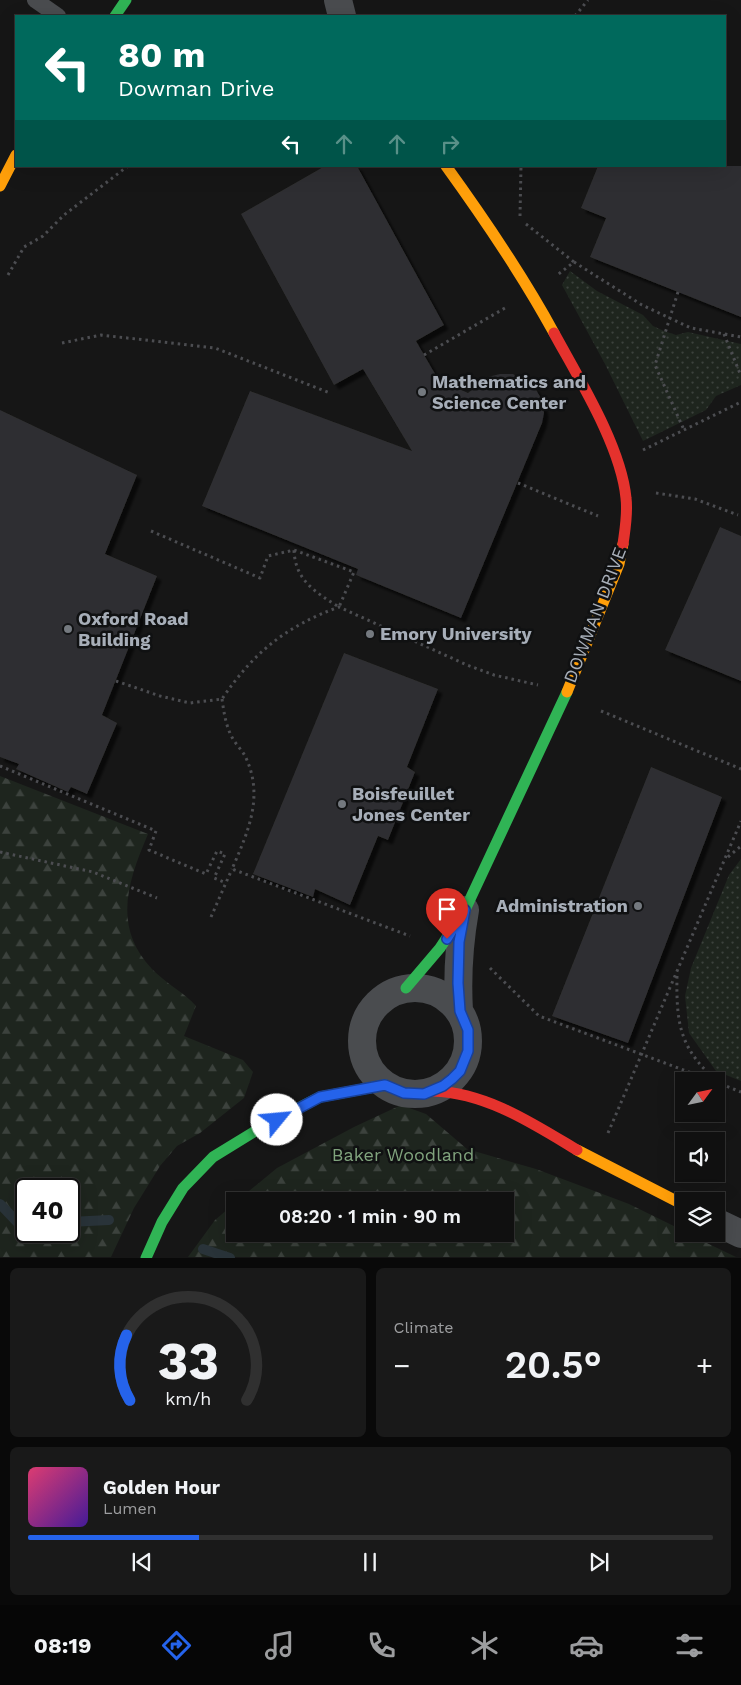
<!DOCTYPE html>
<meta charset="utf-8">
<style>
:root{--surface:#101010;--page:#191919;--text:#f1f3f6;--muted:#9c9d9f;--line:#303030;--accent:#2563eb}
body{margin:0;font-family:"Work Sans",sans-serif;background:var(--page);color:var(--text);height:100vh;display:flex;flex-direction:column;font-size:19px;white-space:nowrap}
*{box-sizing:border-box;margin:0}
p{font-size:16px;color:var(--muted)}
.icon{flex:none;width:28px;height:28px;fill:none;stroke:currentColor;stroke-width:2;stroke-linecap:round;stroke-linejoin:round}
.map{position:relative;height:1258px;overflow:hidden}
.drawer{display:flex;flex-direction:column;gap:10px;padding:10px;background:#090909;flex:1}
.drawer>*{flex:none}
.guide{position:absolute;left:15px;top:15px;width:711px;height:152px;border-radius:0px;box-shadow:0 5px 20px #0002,0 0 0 1px var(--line);background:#00695c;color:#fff;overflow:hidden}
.needle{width:32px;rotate:57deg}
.controls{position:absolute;left:675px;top:1072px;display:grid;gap:10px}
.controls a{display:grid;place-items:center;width:50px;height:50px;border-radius:0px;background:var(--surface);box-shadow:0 5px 20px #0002,0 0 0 1px var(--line);font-size:25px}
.speed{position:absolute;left:15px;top:1178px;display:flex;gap:10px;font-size:25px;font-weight:700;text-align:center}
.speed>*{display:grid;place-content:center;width:65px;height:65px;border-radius:50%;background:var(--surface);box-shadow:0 5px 20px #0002,0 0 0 1px var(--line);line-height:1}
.speed .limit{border:2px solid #111;border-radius:8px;background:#fff;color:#111}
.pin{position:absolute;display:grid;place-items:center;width:42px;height:42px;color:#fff;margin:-51px -21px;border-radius:50% 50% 50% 0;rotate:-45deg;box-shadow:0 0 5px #0007}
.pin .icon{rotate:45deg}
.me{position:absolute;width:55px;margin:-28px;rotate:62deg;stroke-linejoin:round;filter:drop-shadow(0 0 4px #0008)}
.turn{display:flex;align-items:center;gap:18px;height:105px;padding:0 20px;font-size:22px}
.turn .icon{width:65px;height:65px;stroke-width:2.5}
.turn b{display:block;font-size:35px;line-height:42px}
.lanes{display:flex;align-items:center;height:48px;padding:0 20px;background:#0003;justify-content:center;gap:25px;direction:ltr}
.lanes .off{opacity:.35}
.big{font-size:38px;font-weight:600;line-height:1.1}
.drawer .card{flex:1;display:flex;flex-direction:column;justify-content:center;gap:8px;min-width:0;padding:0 18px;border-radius:8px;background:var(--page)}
.drawer .dial{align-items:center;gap:0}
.dial svg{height:130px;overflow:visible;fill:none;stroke:var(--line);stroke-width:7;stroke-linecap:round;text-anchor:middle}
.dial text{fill:var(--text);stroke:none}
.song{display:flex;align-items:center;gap:15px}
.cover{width:60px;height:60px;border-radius:8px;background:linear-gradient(135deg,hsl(340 70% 55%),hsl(260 70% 35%))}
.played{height:5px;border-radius:2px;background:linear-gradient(90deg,var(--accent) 25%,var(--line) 25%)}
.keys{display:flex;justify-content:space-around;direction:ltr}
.heat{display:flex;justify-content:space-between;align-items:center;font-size:28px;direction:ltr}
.drawer .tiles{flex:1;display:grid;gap:10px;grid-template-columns:1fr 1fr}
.card:last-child{grid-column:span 2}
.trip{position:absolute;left:226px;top:1192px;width:288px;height:50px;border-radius:0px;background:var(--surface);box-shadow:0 5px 20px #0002,0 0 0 1px var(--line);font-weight:600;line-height:50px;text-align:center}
.tabs{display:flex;height:80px;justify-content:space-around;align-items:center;background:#060606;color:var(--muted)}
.tabs .icon{width:35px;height:35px}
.tabs .on{color:var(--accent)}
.tabs b{font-size:22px;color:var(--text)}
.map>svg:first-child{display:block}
.grass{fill:url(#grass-dots)}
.forest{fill:url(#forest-firs);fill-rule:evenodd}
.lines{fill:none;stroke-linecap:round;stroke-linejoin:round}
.stream{stroke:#293339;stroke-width:10}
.building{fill:#2f2f30;filter:url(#shadow)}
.path{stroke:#4c4d51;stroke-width:3;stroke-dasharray:2.5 4;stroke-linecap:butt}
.lane{stroke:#4a4c4f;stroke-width:16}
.street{stroke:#4a4c4f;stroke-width:28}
.fast{stroke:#30b455;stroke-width:11}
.slow{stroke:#ff9f0a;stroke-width:11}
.jam{stroke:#e5322d;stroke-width:11}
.route-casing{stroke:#184099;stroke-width:12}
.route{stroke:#2563eb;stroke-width:9}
.poi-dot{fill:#74797f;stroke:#101112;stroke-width:2}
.labels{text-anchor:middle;stroke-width:5;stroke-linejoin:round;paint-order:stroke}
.poi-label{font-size:18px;font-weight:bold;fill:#a7aeb8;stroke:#101112;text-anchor:start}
.street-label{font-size:18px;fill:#a7aeb8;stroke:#101112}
.park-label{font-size:18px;fill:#80a37d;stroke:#101112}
</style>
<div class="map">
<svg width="741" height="1258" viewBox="0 0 741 1258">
<defs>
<pattern id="grass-dots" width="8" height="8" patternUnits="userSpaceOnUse" patternTransform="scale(1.25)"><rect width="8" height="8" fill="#1e251e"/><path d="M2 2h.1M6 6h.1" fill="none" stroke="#3c423d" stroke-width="1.8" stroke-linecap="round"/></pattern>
<pattern id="forest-firs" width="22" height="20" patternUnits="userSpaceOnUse" patternTransform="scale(1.25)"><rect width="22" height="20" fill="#1e251e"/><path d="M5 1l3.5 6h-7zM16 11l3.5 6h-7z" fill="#3c423d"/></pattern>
<filter id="shadow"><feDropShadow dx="4.5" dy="4.5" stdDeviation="1" flood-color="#0009"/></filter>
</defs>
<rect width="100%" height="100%" fill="#161616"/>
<path class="grass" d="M 570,271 L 597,291 L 643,315 L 653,326 L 664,331 L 676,335 L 688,332 L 741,344 L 741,385 L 716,396 L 706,410 L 643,441 L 605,364 L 562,285 Z
M 741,859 L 741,1081 L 716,1071 L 689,1033 L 685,996 L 691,968 L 729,875 Z"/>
<path class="forest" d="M 0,776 L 148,834 C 128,881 112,927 152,969 C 165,983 185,993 196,1006 L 184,1036 L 243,1060 L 253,1072 L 244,1098 L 200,1133 L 177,1146 L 160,1166 L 134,1208 L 111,1257 L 0,1257 ZM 26,1189 L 69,1189 L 69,1231 L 26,1231 Z
M 401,1105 L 426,1114 L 467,1149 L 536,1169 L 629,1204 L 684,1231 L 684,1234 L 688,1234 L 736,1257 L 188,1257 L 215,1220 L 235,1203 L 235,1234 L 505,1234 L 505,1201 L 237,1201 L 277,1168 L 354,1127 Z"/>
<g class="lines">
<path class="stream" d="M 0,1204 L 20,1225 L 26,1224
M 69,1222 L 109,1220
M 203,1249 L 230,1258"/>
</g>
<path class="building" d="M 325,166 L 357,166 L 444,325 L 416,341 L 438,379 L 468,393 L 488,377 L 500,374 L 513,374 L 535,388 L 542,400 L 544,413 L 542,423 L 461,618 L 356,575 L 358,569 L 202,506 L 250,391 L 412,451 L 363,369 L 334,385 L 241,214 Z
M 598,166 L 741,166 L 741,317 L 590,257 L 606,218 L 581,208 Z
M 0,410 L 137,475 L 105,554 L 157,576 L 102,715 L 117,723 L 87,794 L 71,787 L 68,792 L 16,769 L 19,764 L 0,757 Z
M 720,527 L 741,536 L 741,681 L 665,650 Z
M 344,653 L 438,689 L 407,767 L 415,772 L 388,840 L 378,836 L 350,905 L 315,889 L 313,897 L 253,874 Z
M 651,767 L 722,797 L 628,1043 L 552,1016 Z"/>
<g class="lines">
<path class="path" d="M 575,16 L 588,0
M 520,216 L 521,166
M 526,224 L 574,262 L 556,276
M 574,262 L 642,305 L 691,328 L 741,337
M 8,275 L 24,247 L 43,236 L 64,215 L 128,166
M 678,292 L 655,365 L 684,430
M 724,334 L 741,376
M 62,343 L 101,335 L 215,348 L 330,393
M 424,355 L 505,308
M 643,450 L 741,402
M 518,483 L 598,516
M 656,493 L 695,499 L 738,515
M 151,531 L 260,578 L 268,556 L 294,550 C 295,580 315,592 339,607 L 354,572 L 294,550
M 116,681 L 160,696 L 190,703 L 222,699 C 253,653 286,626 339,607 L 467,665 L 494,675 L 538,685
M 222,699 C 224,713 226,727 233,739 C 237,746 243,751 246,758 C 264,797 248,832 232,869 L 410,936
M 601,711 L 741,769
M 0,766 L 156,831 L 149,850 L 206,874 L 217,851 L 225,854 L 214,878 L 226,883
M 0,852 L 93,872 L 157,898
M 728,857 L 741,846
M 211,917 L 232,869
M 490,968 L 539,1016 L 713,1081
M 677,976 C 676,1027 681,1052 722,1085
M 721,1084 L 741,1092
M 608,1133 L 741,821"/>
<path class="lane" d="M 35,0 L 58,16"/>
<path class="street" d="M 338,0 L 342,16
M362 1041a53 53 0 1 1 106 0a53 53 0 1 1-106 0Z
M 459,1011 C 457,976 459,944 465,910
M 716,1222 L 741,1234"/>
<path class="fast" d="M 115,16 L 126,0
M 406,988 L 440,948 L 465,910 L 567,692
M 146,1258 L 162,1222 L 183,1188 L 213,1157 L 262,1127 L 320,1097 L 385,1085"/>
<path class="slow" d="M 446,166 C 485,220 522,274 554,333
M 0,186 L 16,155
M 567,692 L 619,564 L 623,544
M 577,1150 L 684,1205"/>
<path class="jam" d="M 554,333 C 579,379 621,446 626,498 C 628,514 625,529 623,544
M 433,1091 C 487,1093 532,1123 577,1150"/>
</g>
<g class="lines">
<defs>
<path id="route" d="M 277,1120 L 320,1097 L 385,1085 L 404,1093 L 424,1094 L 443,1086 L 452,1079 L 460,1071 L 468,1051 L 468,1030 L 460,1011 L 458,983 L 459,942 L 465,910 L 447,939"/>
</defs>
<use href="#route" class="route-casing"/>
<use href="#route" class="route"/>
</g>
<g class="poi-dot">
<circle cx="422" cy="392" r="5"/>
<circle cx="68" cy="629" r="5"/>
<circle cx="370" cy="634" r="5"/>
<circle cx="342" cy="804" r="5"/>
<circle cx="638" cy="906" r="5"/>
</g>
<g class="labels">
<g class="poi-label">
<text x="432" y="388">Mathematics and<tspan x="432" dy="21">Science Center</tspan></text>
<text x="78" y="625">Oxford Road<tspan x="78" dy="21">Building</tspan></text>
<text x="380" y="640">Emory University</text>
<text x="352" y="800">Boisfeuillet<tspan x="352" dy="21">Jones Center</tspan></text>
<text x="628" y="912" text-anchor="end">Administration</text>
</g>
<g class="street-label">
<text transform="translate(595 615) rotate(-69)" y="6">DOWMAN DRIVE</text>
</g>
<g class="park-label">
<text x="403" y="1161">Baker Woodland</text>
</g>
</g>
</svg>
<div class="controls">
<a><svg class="needle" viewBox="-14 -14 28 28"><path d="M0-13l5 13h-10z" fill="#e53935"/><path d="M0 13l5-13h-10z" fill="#9c9d9f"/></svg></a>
<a><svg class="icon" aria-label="sound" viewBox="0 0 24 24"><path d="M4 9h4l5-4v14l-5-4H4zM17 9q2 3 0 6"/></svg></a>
<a><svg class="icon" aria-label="layers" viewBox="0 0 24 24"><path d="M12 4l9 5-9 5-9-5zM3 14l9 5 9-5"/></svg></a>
</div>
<div class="speed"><div class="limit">40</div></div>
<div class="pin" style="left:447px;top:939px;background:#d93025"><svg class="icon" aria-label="arrive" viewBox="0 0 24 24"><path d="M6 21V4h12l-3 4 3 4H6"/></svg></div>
<svg class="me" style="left:277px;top:1120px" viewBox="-20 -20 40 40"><circle r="19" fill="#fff"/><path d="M0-13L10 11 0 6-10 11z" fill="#2563eb"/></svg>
<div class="trip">08:20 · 1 min · 90 m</div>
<div class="guide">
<div class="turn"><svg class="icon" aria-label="left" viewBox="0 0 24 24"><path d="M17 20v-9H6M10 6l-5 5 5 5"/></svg><div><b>80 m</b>Dowman Drive</div></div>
<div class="lanes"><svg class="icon" aria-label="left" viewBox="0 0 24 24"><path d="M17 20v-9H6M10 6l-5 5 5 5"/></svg><svg class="icon off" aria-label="ahead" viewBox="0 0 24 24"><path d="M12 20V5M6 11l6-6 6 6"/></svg><svg class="icon off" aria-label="ahead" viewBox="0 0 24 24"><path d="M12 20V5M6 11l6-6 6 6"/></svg><svg class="icon off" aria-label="right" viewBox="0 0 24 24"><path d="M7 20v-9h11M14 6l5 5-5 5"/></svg></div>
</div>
</div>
<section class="drawer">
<div class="tiles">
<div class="card dial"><svg viewBox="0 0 100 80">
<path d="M14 69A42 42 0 1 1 86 69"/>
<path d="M14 69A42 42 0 0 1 12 29" stroke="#2563eb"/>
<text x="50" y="56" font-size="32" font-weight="700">33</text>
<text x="50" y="72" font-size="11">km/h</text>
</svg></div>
<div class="card"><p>Climate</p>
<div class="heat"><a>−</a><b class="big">20.5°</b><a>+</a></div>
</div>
<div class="card">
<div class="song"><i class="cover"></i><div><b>Golden Hour</b><p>Lumen</p></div></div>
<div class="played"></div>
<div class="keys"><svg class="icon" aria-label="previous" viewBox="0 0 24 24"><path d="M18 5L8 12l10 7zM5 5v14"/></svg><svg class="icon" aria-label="pause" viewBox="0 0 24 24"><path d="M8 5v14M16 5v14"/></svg><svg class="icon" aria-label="next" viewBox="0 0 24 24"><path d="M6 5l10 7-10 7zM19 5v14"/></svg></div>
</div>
</div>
</section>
<nav class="tabs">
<b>08:19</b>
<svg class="icon on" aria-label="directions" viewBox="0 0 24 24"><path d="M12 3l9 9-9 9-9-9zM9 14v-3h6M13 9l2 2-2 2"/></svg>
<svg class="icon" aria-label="music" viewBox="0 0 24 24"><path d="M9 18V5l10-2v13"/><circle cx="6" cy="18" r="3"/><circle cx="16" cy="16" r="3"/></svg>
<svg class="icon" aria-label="phone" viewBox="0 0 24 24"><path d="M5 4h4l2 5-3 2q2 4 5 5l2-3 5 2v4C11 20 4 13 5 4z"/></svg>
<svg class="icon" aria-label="climate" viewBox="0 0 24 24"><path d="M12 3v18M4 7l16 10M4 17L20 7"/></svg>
<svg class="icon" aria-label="car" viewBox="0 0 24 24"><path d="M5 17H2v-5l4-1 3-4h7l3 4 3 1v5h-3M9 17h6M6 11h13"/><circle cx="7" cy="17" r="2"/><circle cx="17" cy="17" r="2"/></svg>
<svg class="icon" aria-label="filters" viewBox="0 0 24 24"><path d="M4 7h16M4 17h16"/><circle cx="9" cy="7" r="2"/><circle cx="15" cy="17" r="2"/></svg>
</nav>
